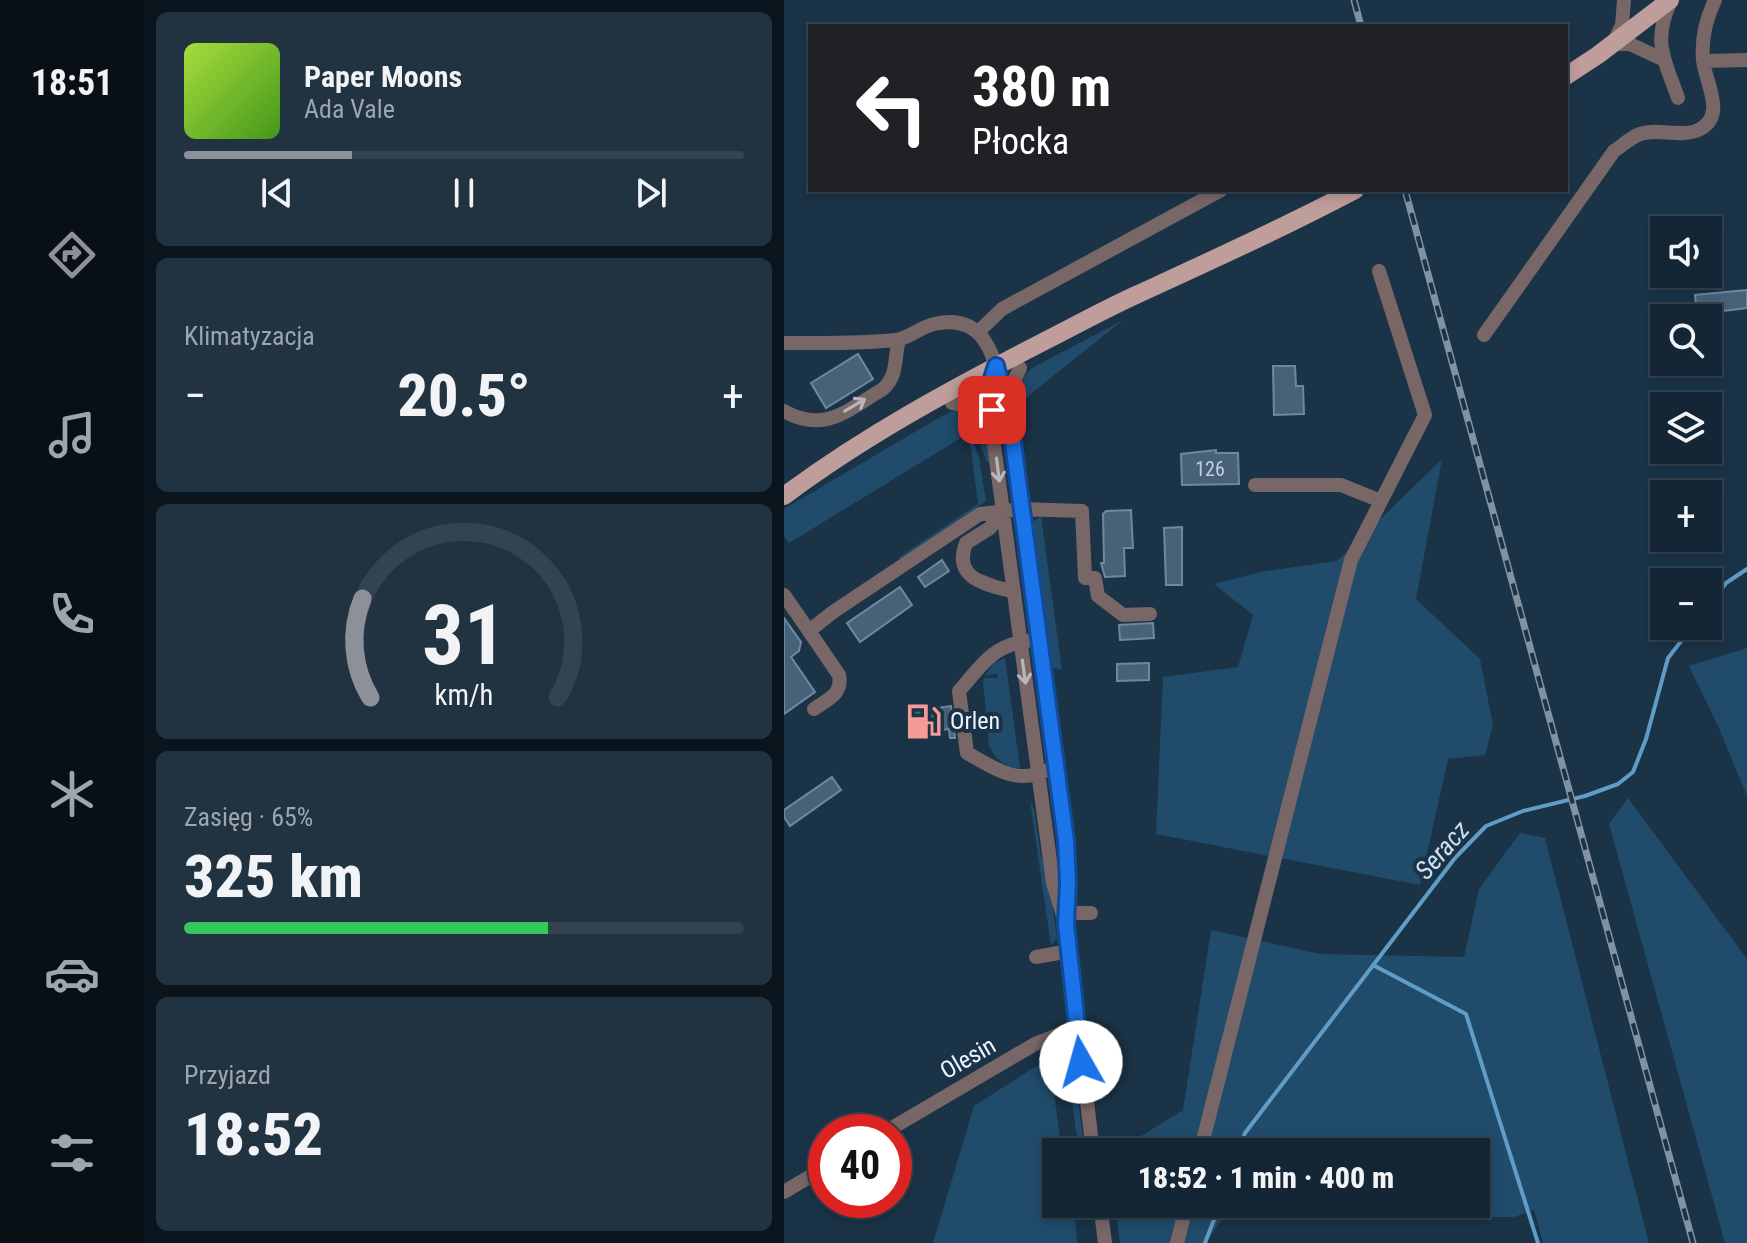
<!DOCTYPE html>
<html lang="pl">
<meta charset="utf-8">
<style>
:root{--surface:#142635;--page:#213241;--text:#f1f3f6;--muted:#9da5ad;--line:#334350;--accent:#8c9099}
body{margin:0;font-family:"Roboto Condensed",sans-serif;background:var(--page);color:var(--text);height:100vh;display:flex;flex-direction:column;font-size:30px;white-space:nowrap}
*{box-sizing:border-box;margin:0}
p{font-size:26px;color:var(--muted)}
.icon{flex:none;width:44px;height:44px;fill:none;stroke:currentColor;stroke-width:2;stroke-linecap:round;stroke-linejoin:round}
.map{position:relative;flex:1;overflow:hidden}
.panel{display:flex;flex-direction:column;gap:12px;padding:12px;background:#0b151d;width:640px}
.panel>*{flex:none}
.top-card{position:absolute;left:24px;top:24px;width:760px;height:168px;border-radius:0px;box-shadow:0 4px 12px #0003,0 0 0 2px var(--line);background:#202124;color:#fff;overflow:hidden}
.tools{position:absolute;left:866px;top:216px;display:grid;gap:16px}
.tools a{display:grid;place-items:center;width:72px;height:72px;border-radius:0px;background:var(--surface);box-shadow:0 4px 12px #0003,0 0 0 2px var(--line);font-size:40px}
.speed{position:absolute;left:24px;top:1114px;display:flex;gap:16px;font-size:40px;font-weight:700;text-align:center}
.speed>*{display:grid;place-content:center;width:104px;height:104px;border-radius:50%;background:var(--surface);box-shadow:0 4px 12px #0003,0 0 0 2px var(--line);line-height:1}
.speed .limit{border:12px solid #d22;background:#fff;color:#111}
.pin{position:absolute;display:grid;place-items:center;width:68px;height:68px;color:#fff;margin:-34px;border-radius:16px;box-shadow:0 4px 12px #0006}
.me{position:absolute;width:88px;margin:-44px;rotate:353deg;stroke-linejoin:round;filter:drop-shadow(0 0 6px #0008)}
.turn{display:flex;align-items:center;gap:28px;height:168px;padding:0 32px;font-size:36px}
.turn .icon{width:104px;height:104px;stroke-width:2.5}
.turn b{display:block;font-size:56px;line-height:68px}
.big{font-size:60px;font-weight:800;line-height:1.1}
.panel .widget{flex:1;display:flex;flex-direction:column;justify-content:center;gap:12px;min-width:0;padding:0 28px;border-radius:12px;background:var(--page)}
.panel .dial{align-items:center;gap:0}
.dial svg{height:208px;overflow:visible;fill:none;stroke:var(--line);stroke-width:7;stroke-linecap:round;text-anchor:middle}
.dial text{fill:var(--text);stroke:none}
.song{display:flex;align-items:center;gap:24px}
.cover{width:96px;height:96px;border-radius:12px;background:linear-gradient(135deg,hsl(80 70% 55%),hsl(100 70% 35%))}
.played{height:8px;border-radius:4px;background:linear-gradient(90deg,var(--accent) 30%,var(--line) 30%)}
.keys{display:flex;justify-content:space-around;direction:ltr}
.heat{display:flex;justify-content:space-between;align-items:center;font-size:44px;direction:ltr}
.charge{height:12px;border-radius:6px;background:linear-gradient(90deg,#34c759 65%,var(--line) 0)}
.trip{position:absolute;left:258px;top:1138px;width:448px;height:80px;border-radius:0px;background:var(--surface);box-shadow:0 4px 12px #0003,0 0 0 2px var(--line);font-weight:800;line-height:80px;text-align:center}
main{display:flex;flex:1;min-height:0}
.tabs{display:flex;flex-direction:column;width:144px;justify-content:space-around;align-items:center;background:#080f15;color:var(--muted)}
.tabs .icon{width:56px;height:56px}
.tabs .selected{color:var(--accent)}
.tabs b{font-size:36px;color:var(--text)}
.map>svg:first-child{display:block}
.green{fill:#214b6b}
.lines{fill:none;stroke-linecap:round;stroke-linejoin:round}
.stream{stroke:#609cc6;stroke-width:4}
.building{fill:#476278;stroke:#6d89a1;stroke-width:2}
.minor{stroke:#786766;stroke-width:14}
.major{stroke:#bf9d9a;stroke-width:18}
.rail-casing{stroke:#8193a1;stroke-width:7}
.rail{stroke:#1a3347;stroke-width:4;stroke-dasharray:12;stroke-linecap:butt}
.oneway{stroke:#b8b6ba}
.route-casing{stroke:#114b97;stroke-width:20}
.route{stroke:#1a73e8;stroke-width:14}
.labels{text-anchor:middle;stroke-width:8;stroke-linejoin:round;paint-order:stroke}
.number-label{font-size:20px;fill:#c4d1dc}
.poi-label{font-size:24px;fill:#edf6fe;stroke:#1a3347;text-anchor:start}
.street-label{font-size:24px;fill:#edf6fe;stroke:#1a3347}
.water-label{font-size:26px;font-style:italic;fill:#cee0f0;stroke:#1a3347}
</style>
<main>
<nav class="tabs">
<b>18:51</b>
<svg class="icon selected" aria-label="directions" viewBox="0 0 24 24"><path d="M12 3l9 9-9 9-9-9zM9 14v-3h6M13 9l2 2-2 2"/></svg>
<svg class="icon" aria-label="music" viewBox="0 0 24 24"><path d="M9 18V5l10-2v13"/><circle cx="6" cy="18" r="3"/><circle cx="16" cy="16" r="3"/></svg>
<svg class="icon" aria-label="phone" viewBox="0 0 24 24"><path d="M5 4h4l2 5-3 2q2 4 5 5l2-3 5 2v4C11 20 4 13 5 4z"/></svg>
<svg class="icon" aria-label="climate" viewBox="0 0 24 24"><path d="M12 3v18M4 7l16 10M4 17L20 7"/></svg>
<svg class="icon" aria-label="car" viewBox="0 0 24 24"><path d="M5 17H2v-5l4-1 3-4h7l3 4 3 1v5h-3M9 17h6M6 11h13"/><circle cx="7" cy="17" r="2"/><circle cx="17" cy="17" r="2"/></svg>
<svg class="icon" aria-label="filters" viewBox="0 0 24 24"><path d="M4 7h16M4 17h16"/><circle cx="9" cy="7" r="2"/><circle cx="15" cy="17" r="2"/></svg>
</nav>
<section class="panel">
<div class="widget">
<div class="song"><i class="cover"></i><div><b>Paper Moons</b><p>Ada Vale</p></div></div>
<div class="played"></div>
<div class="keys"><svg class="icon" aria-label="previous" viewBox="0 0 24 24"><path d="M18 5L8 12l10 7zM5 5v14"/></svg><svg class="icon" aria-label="pause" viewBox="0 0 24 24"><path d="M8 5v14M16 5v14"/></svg><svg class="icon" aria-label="next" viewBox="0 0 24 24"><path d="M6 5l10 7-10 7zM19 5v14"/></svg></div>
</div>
<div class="widget"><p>Klimatyzacja</p>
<div class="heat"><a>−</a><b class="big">20.5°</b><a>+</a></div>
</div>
<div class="widget dial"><svg viewBox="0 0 100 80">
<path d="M14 69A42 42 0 1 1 86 69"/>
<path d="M14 69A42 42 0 0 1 11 31" stroke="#8c9099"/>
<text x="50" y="56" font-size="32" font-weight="700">31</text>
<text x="50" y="72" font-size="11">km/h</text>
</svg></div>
<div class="widget"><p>Zasięg · 65%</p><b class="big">325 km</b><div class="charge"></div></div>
<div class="widget"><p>Przyjazd</p><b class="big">18:52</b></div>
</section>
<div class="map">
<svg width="963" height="1243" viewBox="0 0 963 1243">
<rect width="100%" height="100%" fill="#1a3347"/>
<path class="green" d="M 339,320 L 248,393 L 233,408 L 237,460 C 234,430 222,391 248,368 Z
M 181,410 C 202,421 204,442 209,464 L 203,462 L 187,422 L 182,424 L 195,457 L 202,501 L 116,560 L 115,557 L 194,504 L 186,442 L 177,438 L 5,543 L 0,536 L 0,509 L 151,420 L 169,411 Z
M 658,459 L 632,599 L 696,659 L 709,725 L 701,755 L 664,759 L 636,885 L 372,834 L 379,677 L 454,667 L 469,615 L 430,584 L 476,572 L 553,561 Z
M 257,516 L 278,670 L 268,668 L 267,664 L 249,535 L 248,523 Z
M 963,648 L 963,796 L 934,726 L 905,666 Z
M 221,658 L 236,768 C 221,769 212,759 205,746 L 199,682 L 200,678 L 214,678 L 213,673 L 201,676 L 210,663 Z
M 844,798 L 963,959 L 963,1243 L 941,1243 L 825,824 Z
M 246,800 L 250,809 L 257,856 L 266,884 L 273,938 L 267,946 Z
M 736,833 L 761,838 L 865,1243 L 759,1243 L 750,1210 L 730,1217 L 440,1216 L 422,1243 L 336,1243 L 331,1204 L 692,1204 L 692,1152 L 331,1152 L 399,1110 L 427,930 L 536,954 L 680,957 L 695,889 Z
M 280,1044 L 288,1055 L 301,1152 L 295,1152 Z
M 265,1058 L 278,1152 L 272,1152 L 272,1204 L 290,1204 L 293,1243 L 149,1243 L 190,1106 Z"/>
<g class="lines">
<path class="stream" d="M 924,607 L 942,583 L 963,569
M 589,965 L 682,1014 L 754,1243
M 454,1152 L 461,1133 L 671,858 L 702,826 L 739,811 L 801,796 L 834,784 L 849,772 L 862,739 L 884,658 L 909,626
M 421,1243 L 436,1204"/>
</g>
<path class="building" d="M 963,290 L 963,308 L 923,313 L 924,318 L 913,318 L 911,295 Z
M 74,354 L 89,379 L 42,408 L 27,383 Z
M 489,366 L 511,366 L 512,386 L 519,386 L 520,414 L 490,415 Z
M 432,450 L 432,453 L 454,453 L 455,484 L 398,485 L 397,454 Z
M 347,510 L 349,548 L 340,548 L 341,576 L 321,577 L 317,563 L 320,563 L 319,514 L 322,511 Z
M 398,527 L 398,585 L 382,585 L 380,528 Z
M 158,560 L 165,571 L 141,587 L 134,577 Z
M 116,587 L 128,605 L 76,642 L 63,623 Z
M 0,618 L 17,642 L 15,651 L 7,657 L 31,692 L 0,714 Z
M 369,623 L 370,638 L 336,640 L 335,625 Z
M 365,663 L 365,680 L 333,681 L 333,664 Z
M 167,706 L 171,738 L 166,738 L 165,729 L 125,734 L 122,712 Z
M 48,777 L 57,790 L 6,826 L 0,817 L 0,810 Z"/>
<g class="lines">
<path class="minor" d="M 840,0 L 838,25 L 829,44 L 846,44 L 878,59
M 887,0 C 868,42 880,58 894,98
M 919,61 L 963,60
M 194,332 L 218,309 L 437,190
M 700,335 L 830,151 C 838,146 847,137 856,134 C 873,128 895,137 912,131 C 945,118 921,83 919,60 C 917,38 922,19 931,0
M 0,343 C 36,343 75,344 111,340 C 124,339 136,327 150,324 C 208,311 211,368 223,408
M 212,366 L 207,382 L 208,430 L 269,883 L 278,912
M 236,368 L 229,383 L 226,420 L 282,841 L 282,924 L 309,1152
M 168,403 L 192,408 L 208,429
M 0,411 C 41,434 63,410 99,389 C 114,376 110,358 115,340
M 471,485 L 557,485 L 597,501
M 219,511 L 206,528 L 182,543 C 168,580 203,584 230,592
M 0,595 L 25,631
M 243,641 C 208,646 198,665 175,691 L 183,753 C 209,767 231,785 261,771
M 30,709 C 44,699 59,694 55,675 L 25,631 L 49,612 L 196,514 L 237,509 L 298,511 L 301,578 L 311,578 L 314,596 L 339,615 L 366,614
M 278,913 L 307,913
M 252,957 L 285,951
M 101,1132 L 251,1044 L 276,1034 L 293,1031
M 416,1152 L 567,560 L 641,415 L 595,271
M 0,1192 L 42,1167
M 316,1204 L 321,1243
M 393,1243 L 403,1204"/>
<path class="major" d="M 782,76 L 814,55 L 886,0
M 0,496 C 79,437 167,389 255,344 C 287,328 319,310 352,295 C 426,261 499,228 571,190"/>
<defs>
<path id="rail" d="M 570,0 L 577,26
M 621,190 L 909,1243"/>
</defs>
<use href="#rail" class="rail-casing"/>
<use href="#rail" class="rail"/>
</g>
<defs><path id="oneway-shaft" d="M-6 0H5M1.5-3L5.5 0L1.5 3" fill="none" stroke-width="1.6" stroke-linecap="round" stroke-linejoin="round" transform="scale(2)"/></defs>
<g class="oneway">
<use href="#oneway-shaft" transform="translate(71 405) rotate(-31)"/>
<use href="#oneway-shaft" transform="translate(214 470) rotate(83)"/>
<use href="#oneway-shaft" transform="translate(240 672) rotate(82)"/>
</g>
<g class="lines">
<defs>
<path id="route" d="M 208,410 L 207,382 L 212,366 L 226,420 L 282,841 L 284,882 L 282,924 L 297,1062"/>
</defs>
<use href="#route" class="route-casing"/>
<use href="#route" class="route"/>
</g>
<defs>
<symbol id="fuel-bare" viewBox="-9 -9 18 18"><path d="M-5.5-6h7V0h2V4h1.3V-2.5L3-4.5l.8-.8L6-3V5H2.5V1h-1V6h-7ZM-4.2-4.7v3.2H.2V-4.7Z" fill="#f59b96" stroke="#1a3347" stroke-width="2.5" paint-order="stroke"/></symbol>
</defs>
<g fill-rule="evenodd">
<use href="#fuel-bare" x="114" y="696" width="51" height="51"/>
</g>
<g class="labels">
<g class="number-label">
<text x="426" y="476">126</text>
</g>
<g class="poi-label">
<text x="166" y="729">Orlen</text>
</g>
<g class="street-label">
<text transform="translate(184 1058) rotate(-30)" y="8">Olesin</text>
</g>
<g class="water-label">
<text transform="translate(658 850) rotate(-49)" y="9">Seracz</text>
</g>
</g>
</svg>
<div class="tools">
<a><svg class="icon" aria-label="sound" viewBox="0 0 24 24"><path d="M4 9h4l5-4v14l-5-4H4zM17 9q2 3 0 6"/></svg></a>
<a><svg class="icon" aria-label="search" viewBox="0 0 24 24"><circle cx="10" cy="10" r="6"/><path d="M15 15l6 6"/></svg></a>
<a><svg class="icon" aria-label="layers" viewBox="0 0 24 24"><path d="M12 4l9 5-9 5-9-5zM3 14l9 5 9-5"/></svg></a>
<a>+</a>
<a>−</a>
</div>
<div class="speed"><div class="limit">40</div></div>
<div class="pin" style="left:208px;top:410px;background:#d93025"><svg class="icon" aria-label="arrive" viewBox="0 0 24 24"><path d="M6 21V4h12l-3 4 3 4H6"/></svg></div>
<svg class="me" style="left:297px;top:1062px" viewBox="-20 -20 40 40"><circle r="19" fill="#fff"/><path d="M0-13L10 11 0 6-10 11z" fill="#1a73e8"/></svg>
<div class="trip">18:52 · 1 min · 400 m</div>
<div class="top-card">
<div class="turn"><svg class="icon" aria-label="left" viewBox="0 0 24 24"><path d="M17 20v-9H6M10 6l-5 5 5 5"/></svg><div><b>380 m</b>Płocka</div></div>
</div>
</div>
</main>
